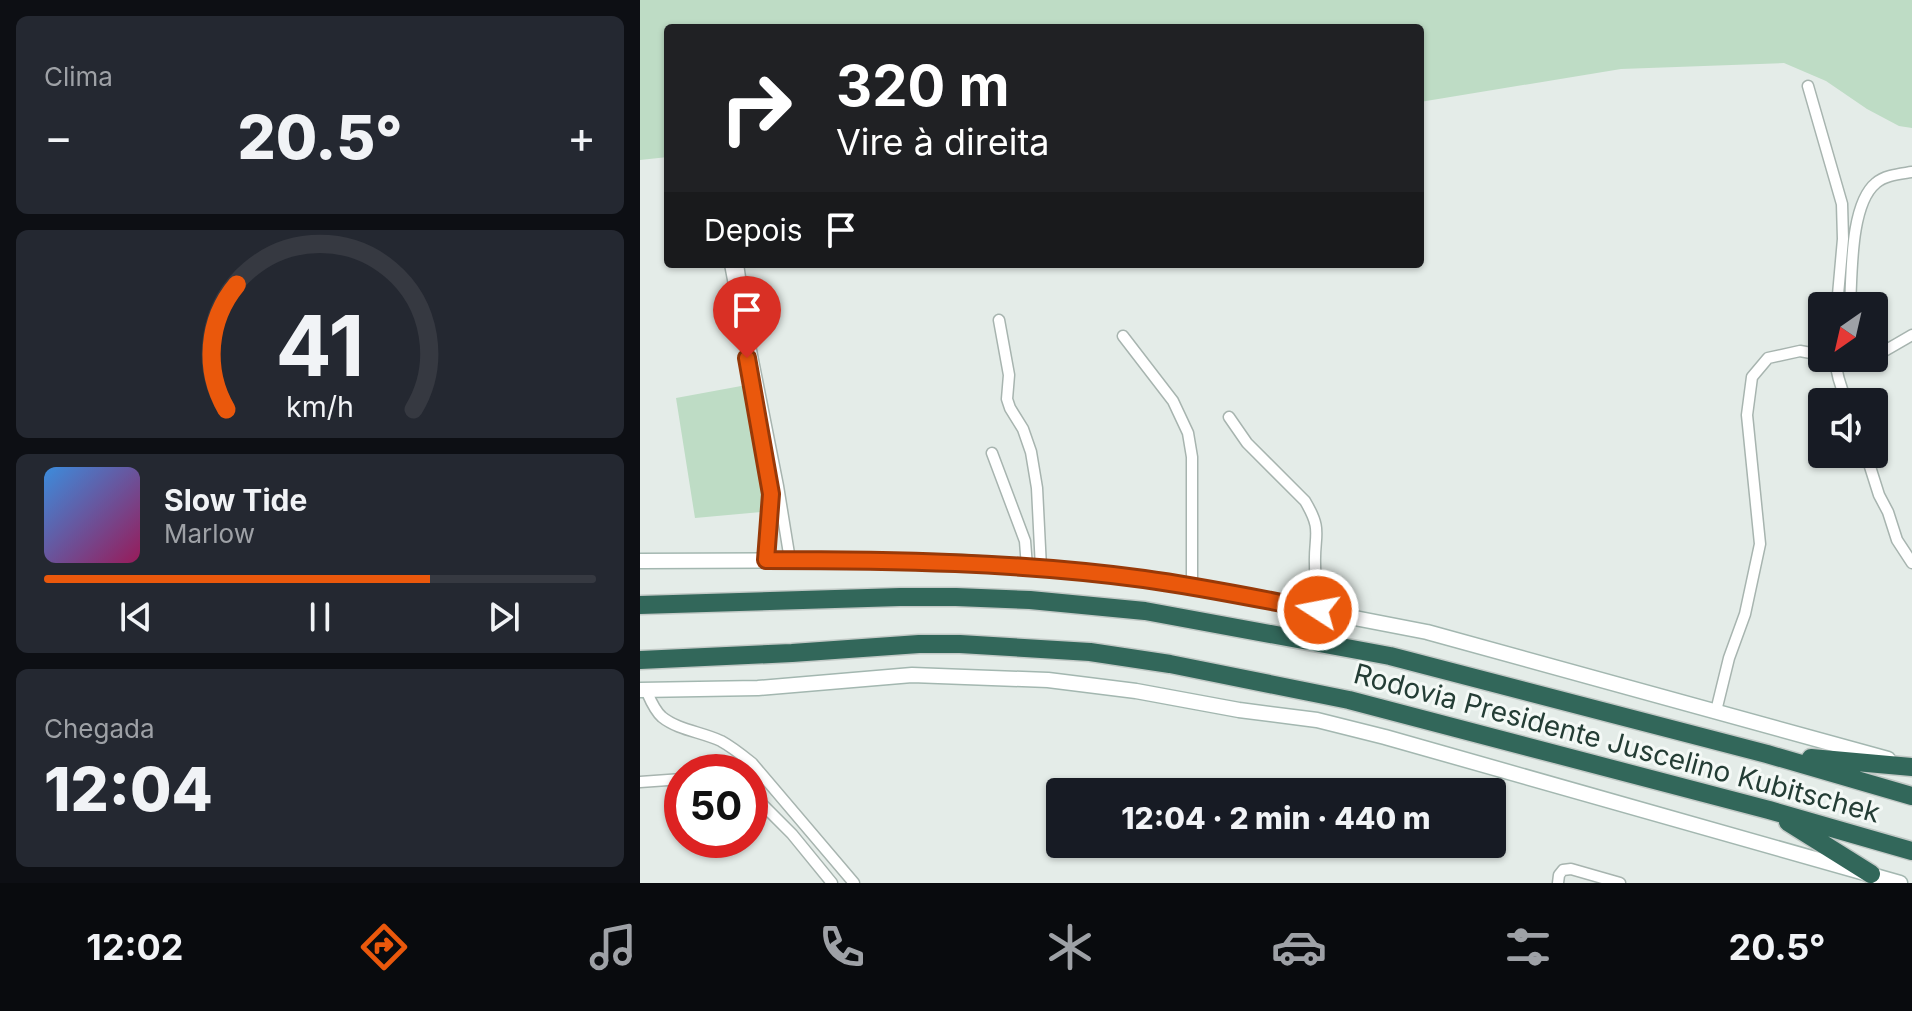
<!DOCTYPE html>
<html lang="pt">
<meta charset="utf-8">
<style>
:root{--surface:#171b24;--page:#242831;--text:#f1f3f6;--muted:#9ea1a6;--line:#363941;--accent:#ea580c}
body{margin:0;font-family:Inter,sans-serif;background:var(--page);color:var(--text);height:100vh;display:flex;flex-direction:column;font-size:30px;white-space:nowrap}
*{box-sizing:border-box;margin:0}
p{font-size:26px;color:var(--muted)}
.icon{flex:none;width:44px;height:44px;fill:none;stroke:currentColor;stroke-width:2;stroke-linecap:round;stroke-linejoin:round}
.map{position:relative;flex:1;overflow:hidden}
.sheet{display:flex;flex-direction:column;gap:16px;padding:16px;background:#0d0f14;width:640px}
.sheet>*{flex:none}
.hud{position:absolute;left:24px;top:24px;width:760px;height:244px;border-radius:8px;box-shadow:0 2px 6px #0004;background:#202124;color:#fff;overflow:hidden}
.needle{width:52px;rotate:214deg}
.buttons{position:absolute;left:1168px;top:292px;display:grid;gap:16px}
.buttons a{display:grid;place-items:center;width:80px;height:80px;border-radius:8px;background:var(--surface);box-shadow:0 2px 6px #0004;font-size:40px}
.speed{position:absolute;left:24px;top:754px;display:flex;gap:16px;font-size:40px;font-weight:700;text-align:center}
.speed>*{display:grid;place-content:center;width:104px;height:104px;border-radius:50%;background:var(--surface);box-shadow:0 2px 6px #0004;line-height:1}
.speed .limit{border:12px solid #d22;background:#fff;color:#111}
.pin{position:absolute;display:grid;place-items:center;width:68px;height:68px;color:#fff;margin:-82px -34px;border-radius:50% 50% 50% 0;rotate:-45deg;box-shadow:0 0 8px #0007}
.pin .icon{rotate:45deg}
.me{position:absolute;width:88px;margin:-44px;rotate:281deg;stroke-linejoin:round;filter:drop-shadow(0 0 6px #0008)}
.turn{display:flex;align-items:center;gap:28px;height:168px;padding:0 40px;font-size:36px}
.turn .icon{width:104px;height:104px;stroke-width:2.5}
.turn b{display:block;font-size:56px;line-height:68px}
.then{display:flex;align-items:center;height:76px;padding:0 40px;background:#0003;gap:16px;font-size:30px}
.big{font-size:60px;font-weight:800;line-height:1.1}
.sheet .card{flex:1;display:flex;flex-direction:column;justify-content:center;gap:12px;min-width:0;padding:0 28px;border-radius:12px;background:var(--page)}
.sheet .dial{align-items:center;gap:0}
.dial svg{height:208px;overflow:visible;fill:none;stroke:var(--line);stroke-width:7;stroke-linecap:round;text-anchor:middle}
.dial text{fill:var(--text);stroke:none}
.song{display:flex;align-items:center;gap:24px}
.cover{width:96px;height:96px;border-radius:12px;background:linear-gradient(135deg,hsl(210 70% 55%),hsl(330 70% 35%))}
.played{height:8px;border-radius:4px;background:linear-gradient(90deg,var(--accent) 70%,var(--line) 70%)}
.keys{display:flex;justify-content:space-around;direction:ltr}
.heat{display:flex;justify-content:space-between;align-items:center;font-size:44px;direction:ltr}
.trip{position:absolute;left:406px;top:778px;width:460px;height:80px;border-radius:8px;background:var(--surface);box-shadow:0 2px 6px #0004;font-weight:800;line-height:80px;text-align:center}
.tab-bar{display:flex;height:128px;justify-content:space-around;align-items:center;background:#090b0e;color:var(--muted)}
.tab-bar .icon{width:56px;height:56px}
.tab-bar .on{color:var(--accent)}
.tab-bar b{font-size:36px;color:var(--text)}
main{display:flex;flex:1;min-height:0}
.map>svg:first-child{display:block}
.green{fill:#bedcc5}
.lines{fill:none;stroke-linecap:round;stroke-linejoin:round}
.street-casing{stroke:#a7b4af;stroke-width:13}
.secondary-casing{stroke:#a3b7b0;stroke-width:17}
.highway-casing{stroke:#c2c9c6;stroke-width:21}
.street{stroke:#fff;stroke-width:10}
.secondary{stroke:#fff;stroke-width:14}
.highway{stroke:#32675a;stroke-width:18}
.route-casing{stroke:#983908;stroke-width:20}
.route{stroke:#ea580c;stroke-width:14}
.labels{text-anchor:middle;stroke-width:6;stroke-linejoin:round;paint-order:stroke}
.street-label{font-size:28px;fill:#243d35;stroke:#f4f9f6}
</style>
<main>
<section class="sheet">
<div class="card"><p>Clima</p>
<div class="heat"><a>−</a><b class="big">20.5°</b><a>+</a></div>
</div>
<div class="card dial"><svg viewBox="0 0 100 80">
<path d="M14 69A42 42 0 1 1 86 69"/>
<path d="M14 69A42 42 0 0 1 18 21" stroke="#ea580c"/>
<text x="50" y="56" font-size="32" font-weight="700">41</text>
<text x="50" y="72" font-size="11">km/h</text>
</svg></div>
<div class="card">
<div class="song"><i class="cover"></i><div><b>Slow Tide</b><p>Marlow</p></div></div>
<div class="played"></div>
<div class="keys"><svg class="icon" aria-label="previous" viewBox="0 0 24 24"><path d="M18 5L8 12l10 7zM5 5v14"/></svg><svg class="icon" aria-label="pause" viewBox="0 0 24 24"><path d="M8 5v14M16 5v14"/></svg><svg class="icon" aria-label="next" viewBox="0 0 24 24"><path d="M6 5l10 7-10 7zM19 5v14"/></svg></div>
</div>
<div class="card"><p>Chegada</p><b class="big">12:04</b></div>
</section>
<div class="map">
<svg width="1272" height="883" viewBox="0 0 1272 883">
<rect width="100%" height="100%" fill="#e4ece8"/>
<path class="green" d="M 0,0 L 1272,0 L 1272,128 L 1259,126 L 1227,109 L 1186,81 L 1144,63 L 981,69 L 780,102 L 780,28 L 28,28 L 28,157 L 0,160 Z
M 112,384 L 133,511 L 55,518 L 36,398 Z"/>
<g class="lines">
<defs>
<path id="street" d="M 1168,86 L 1202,204 L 1203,239 L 1197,306
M 90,264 L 95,290
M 98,264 L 110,345 L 138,486 L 150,560
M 1210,306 C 1212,274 1210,204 1236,183 C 1245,175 1260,174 1272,172
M 359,320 L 369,375 L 367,399 L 370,408 L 383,429 L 391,452 L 397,488 L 401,568
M 483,336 L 533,401 L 548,433 L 552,457 L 552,586
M 1241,353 L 1272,335
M 1195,358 C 1196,373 1201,388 1207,402
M 110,380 L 131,494 L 126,560
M 589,417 L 607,443 L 665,501 C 683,531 674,534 675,564 C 675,580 677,595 678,610
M 352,453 L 385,541 L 387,567
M 1226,454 L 1239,495 L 1248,512 L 1257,540 L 1272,563
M 6,690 C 10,699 14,710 22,717 C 38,730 62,732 81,741 C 92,747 102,755 112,763 L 214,883
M 1076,711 L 1089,658 L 1105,614 L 1120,544 L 1107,415 L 1112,377 L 1128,358 L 1160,351 L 1182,355
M 0,782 L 42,779
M 110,792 L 152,834 L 192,883
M 918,883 L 919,875 L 923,870 L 931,869 L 980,883"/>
<path id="secondary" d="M 0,561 L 221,560 L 321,562 L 407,568 L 503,579 L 555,587 L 787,632 L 1248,759
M 0,690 L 118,688 L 272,675 L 408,680 L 496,691 L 599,710 L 677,720 L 745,737 L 1260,883"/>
<path id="highway" d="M 0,605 L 260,597 L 316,597 L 390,600 L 505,611 L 750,656 L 1127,754 L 1272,796
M 0,660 L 152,653 L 279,644 L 320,644 L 450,652 L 530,664 L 709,700 L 1129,810 L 1272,851
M 1171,758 L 1272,767
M 1148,822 L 1231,874"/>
</defs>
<use href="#street" class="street-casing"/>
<use href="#secondary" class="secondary-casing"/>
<use href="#highway" class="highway-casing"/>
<use href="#street" class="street"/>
<use href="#secondary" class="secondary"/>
<use href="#highway" class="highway"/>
</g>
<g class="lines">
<defs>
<path id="route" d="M 107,358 L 131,494 L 126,560 C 252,560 379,562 504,579 C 562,587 620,599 678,610"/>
</defs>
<use href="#route" class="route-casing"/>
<use href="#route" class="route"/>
</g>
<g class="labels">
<g class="street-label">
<text transform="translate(977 743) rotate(15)" y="10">Rodovia Presidente Juscelino Kubitschek</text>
</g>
</g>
</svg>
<div class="buttons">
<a><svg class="needle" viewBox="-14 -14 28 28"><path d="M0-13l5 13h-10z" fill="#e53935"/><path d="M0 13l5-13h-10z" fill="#9ea1a6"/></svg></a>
<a><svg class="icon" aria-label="sound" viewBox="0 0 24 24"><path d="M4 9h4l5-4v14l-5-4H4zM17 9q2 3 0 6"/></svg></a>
</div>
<div class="speed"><div class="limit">50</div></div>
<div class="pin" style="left:107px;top:358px;background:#d93025"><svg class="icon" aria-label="arrive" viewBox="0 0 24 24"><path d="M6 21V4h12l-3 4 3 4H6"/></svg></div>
<svg class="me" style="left:678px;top:610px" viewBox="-20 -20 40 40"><circle r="17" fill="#ea580c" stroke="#fff" stroke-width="3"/><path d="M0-11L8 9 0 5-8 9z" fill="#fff"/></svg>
<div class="trip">12:04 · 2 min · 440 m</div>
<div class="hud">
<div class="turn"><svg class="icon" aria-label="right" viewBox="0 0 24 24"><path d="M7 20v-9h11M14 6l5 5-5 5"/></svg><div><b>320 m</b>Vire à direita</div></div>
<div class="then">Depois<svg class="icon" aria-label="arrive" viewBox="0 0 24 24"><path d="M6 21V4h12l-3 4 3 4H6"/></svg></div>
</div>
</div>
</main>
<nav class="tab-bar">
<b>12:02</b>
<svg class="icon on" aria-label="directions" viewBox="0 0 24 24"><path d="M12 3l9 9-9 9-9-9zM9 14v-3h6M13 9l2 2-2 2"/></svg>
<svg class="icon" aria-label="music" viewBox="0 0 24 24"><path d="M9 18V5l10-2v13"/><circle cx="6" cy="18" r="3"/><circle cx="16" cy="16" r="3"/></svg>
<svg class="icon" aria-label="phone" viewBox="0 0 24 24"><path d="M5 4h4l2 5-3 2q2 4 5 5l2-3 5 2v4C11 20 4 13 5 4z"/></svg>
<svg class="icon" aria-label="climate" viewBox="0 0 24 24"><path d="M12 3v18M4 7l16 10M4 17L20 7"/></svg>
<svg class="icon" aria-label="car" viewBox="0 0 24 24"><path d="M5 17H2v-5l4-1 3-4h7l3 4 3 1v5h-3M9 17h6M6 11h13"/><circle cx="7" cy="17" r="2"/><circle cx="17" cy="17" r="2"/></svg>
<svg class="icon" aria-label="filters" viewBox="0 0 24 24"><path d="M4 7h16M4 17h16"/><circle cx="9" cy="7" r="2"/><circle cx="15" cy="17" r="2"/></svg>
<b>20.5°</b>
</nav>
